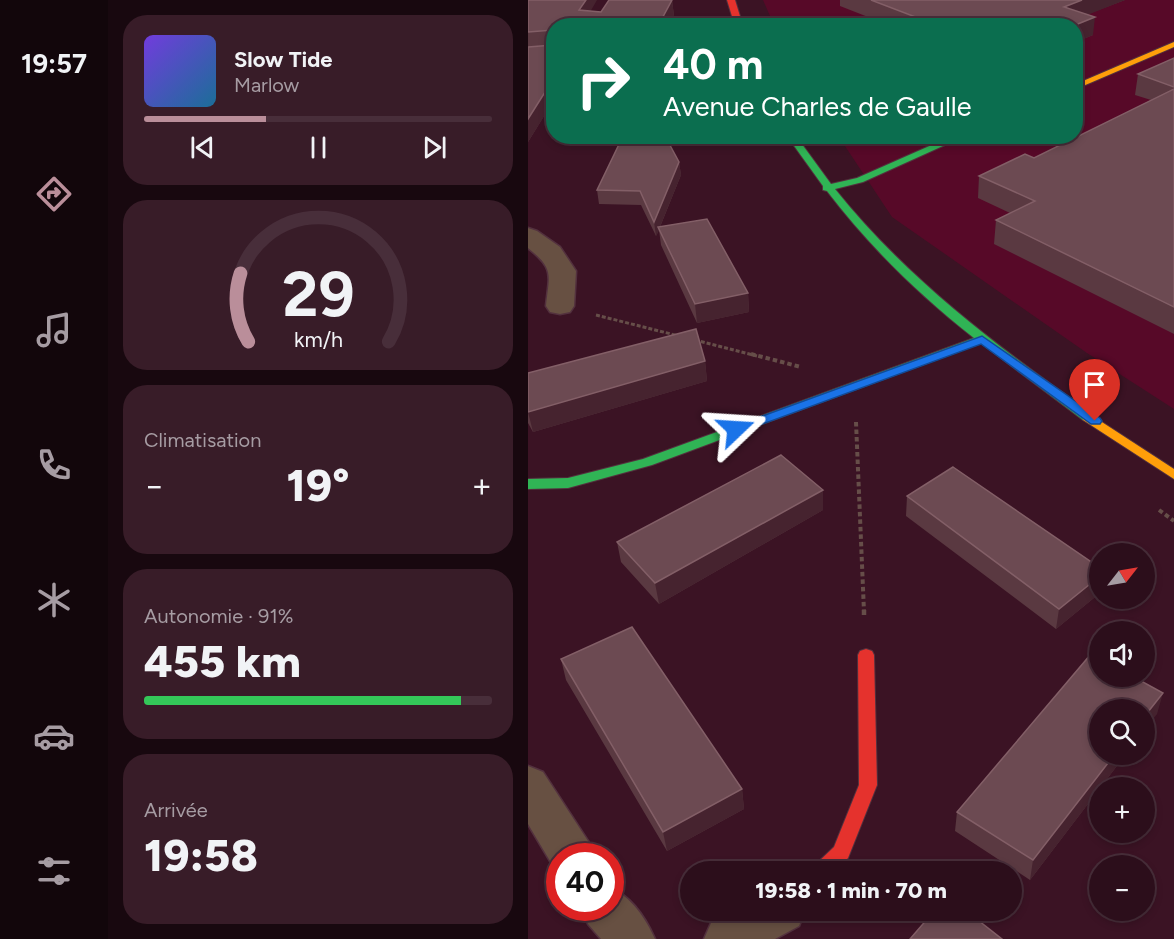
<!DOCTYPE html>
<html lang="fr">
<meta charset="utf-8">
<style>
:root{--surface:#2c0e1b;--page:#381c28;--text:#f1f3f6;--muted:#a69ca3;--line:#482e3a;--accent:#ba8e9a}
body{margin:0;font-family:Figtree,sans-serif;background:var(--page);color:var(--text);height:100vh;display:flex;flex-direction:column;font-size:22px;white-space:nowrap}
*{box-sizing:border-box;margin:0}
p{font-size:20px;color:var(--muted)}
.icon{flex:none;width:33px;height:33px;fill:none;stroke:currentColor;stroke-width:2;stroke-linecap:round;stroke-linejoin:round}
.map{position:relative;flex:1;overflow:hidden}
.panel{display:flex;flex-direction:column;gap:15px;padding:15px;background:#18080f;width:420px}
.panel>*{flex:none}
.hud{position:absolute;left:18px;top:18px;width:537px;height:126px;border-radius:24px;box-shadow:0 3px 9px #0003,0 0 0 2px var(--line);background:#0b6e4f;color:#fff;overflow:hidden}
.needle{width:39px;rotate:59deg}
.controls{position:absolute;left:561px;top:543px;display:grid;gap:12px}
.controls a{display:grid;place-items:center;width:66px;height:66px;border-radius:50%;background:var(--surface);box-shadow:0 3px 9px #0003,0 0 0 2px var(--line);font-size:30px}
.speed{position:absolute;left:18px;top:843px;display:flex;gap:12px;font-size:30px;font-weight:700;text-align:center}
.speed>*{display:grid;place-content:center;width:78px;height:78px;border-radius:50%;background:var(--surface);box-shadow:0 3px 9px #0003,0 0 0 2px var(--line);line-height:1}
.speed .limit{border:9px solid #d22;background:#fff;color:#111}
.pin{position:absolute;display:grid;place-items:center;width:51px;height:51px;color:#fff;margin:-62px -26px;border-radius:50% 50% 50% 0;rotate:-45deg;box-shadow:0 0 6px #0007}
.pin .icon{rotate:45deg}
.me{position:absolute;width:66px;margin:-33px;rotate:70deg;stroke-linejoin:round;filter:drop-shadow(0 0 4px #0008)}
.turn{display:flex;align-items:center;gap:21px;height:126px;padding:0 18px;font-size:27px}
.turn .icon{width:78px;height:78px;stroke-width:2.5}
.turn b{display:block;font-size:42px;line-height:51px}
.big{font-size:45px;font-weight:800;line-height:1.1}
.panel .widget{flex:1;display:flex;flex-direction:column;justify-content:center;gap:9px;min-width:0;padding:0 21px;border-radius:24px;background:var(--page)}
.panel .dial{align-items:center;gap:0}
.dial svg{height:156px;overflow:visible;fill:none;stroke:var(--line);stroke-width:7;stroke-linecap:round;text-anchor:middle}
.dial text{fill:var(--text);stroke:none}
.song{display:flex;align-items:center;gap:18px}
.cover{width:72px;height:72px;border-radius:9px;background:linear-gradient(135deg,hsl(260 70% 55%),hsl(200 70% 35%))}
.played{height:6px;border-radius:3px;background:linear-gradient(90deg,var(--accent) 35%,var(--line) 35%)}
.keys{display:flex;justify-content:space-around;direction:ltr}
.heat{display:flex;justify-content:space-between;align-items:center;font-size:33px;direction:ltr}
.charge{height:9px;border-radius:4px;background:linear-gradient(90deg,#34c759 91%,var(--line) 0)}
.trip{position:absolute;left:152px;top:861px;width:342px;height:60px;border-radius:30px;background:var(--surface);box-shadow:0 3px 9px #0003,0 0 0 2px var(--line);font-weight:800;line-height:60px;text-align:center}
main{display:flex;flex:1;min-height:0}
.dock{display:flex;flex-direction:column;width:108px;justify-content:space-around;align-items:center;background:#12060b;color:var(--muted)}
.dock .icon{width:42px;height:42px}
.dock .current{color:var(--accent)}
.dock b{font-size:27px;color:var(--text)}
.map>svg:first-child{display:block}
.built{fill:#570928}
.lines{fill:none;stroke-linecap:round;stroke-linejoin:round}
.street-casing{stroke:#53313e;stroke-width:3}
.fast-casing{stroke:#53313e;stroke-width:2}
.slow-casing{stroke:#53313e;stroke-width:2}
.jam-casing{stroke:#53313e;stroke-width:2}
.path-far2{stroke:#664e49;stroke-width:3;stroke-dasharray:4 2;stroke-linecap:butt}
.path-far1{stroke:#664e49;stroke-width:4;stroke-dasharray:4.5 3;stroke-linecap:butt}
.path{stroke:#664e49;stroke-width:4.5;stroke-dasharray:6 4;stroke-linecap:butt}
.street{fill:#675042;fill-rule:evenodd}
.fast{fill:#30b455;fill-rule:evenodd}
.slow{fill:#ff9f0a;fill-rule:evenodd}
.jam{fill:#e5322d;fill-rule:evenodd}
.wall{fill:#5a3941}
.shaded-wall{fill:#46232f}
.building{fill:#6c4a52;stroke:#835f67;stroke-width:1.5}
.route{fill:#1a73e8;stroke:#114b97;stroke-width:1.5}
</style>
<main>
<nav class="dock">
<b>19:57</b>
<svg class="icon current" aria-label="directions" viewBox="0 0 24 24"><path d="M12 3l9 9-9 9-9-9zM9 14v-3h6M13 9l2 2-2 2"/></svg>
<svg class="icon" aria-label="music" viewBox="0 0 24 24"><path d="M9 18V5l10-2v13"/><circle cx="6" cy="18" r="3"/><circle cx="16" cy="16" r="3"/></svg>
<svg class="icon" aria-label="phone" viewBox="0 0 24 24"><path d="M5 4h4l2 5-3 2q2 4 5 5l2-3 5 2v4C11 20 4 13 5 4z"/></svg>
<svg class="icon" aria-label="climate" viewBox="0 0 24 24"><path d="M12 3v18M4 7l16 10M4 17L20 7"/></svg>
<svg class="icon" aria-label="car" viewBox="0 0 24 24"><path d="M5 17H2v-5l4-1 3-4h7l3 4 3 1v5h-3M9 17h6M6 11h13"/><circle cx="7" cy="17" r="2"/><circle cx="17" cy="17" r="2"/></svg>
<svg class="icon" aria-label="filters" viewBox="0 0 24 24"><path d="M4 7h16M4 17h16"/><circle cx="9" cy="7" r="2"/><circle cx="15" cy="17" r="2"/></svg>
</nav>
<section class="panel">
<div class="widget">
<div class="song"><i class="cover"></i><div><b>Slow Tide</b><p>Marlow</p></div></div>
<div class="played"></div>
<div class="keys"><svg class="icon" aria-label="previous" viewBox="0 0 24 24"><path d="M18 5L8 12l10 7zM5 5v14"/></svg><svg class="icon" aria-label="pause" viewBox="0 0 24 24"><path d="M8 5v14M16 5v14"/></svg><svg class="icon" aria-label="next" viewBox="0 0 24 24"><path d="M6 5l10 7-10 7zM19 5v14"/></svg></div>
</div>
<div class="widget dial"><svg viewBox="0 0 100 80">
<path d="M14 69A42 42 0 1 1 86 69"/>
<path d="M14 69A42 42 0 0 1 10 34" stroke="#ba8e9a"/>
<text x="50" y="56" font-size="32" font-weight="700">29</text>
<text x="50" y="72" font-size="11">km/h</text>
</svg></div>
<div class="widget"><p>Climatisation</p>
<div class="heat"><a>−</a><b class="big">19°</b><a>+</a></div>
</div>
<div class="widget"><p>Autonomie · 91%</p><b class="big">455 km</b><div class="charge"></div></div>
<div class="widget"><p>Arrivée</p><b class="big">19:58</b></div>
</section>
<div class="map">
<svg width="646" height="939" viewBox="0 0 646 939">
<rect width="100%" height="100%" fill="#3b1324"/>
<path class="built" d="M 235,0 L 646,0 L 646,409 L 559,353 L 364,217 L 311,137 L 548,136 L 548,26 L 246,25 Z"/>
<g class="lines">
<defs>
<path id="street" d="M 0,228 L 9,231 L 32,247 L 48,271 L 46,306 L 42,312 L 32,314 L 22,312 L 18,306 C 21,275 27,269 0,248 Z
M 0,766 L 15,772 L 60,841 L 67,856 L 32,856 L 32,872 L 28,871 L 0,824 Z
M 82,888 C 103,896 118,919 127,939 L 73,939 L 60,924 L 53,908 L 82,908 Z
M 206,910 L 277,910 L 271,926 L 247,939 L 176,939 L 183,923 Z"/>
<path id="fast" d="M 259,136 L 268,136 L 303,184 L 329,178 L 424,136 L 437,136 L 335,182 L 307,189 C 379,279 471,348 565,414 L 566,417 L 565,420 L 555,420 L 453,343 L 124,465 L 40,488 L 0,489 L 0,479 L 40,478 L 115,459 L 446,338 C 391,295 341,246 299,191 L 295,190 L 295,186 Z"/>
<path id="slow" d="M 646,42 L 646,47 L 548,89 L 548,84 Z
M 560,413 L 646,469 L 646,479 L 555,420 L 554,417 Z"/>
<path id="jam" d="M 199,0 L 207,0 L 215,26 L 207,26 Z
M 338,649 L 344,651 L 346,655 L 349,785 L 320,858 L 306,872 L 284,872 L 286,866 L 306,847 L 331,785 L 330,655 L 332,651 Z"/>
</defs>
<use href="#street" class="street-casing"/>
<use href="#fast" class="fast-casing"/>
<use href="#slow" class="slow-casing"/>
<use href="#jam" class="jam-casing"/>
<path class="path-far2" d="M 68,315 L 151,336
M 167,340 L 229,356"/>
<path class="path-far1" d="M 223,354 L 273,367
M 328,422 L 336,612
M 631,510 L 646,521"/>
<path class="path" d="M 336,610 L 336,615"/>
<use href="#street" class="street"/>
<use href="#fast" class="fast"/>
<use href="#slow" class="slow"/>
<use href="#jam" class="jam"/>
</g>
<path class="wall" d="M 0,0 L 63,11 L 73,12 L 144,0 L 146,16 L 140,26 L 26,26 L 26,100 L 0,142 Z
M 312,0 L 597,0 L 560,14 L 565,35 L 548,42 L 548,26 L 363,26 L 312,6 Z
M 646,58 L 646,334 L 466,244 L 468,220 L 482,213 L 450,198 L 451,176 L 506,158 L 623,100 L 607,95 L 610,74 Z
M 151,162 L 153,175 L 132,227 L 220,293 L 221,312 L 169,323 L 133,245 L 131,230 L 128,236 L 113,205 L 71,204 L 69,190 Z
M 177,361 L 179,381 L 5,432 L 0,423 L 0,373 Z
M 379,496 L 572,568 L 572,593 L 528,629 L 378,516 Z
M 295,510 L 131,604 L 93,562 L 89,542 Z
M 33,659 L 214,789 L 216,809 L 139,851 L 38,680 Z
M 629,714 L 572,754 L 598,754 L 502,880 L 427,831 L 429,812 Z"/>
<path class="shaded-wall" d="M 58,0 L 69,0 L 54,26 L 51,10 Z
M 144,0 L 146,16 L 140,26 L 130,26 Z
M 554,0 L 597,0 L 534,25 L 536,7 Z
M 567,17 L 565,35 L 548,42 L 548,26 L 545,26 Z
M 26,78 L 26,100 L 0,142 L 0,119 Z
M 151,162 L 153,175 L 131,229 L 130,227 L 131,230 L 128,236 L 126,222 Z
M 220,293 L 221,312 L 169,323 L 167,304 Z
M 177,361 L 179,381 L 5,432 L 0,412 Z
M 295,490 L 295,510 L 131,604 L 127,583 Z
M 572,576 L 572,593 L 528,629 L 531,609 Z
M 635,693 L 629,714 L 616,730 L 616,717 Z
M 587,754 L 598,754 L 502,880 L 505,860 Z
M 214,789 L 216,809 L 139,851 L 135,832 Z"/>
<path class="building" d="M 0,0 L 58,0 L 51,10 L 73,12 L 81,0 L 144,0 L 130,26 L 26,26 L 26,78 L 0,119 L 0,47 L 25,45 L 25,30 L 0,32 Z
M 343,0 L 554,0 L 536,7 L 567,17 L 545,26 L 411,26 Z
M 150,22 L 149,26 L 140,26 Z
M 646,58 L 646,87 L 610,74 Z
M 646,89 L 646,307 L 468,220 L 507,201 L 451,176 L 497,154 L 506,158 Z
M 95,136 L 137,136 L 151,162 L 126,222 L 112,191 L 69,190 Z
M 179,219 L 220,293 L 167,304 L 130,227 Z
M 168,329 L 177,361 L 0,412 L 0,373 Z
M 253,455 L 295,490 L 127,583 L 89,542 Z
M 425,467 L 572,568 L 572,576 L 531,609 L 379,496 Z
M 104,627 L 214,789 L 135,832 L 33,659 Z
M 563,654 L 572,658 L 572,676 L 604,676 L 635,693 L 616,717 L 616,710 L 572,710 L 572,754 L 587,754 L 505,860 L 429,812 Z
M 407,910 L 437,910 L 474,939 L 382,939 Z"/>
<path class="route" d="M 454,336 L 572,418 L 574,421 L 572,424 L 563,424 L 453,344 L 213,432 L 204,432 L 202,429 L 204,427 Z"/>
</svg>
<div class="controls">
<a><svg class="needle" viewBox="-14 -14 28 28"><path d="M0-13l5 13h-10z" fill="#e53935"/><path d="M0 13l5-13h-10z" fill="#a69ca3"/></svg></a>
<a><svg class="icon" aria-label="sound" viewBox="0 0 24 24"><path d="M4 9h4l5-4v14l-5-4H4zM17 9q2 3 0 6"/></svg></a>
<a><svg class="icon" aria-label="search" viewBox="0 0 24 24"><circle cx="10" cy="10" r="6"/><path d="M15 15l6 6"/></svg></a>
<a>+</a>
<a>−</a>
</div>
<div class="speed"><div class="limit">40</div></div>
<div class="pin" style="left:567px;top:421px;background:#d93025"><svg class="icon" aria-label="arrive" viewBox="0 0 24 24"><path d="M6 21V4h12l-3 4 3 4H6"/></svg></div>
<svg class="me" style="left:208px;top:429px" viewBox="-20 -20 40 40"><path d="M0-17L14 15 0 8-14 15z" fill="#1a73e8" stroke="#fff" stroke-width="4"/></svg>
<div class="trip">19:58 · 1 min · 70 m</div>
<div class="hud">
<div class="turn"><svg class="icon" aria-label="right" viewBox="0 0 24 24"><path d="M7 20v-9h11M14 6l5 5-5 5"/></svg><div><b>40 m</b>Avenue Charles de Gaulle</div></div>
</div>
</div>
</main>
